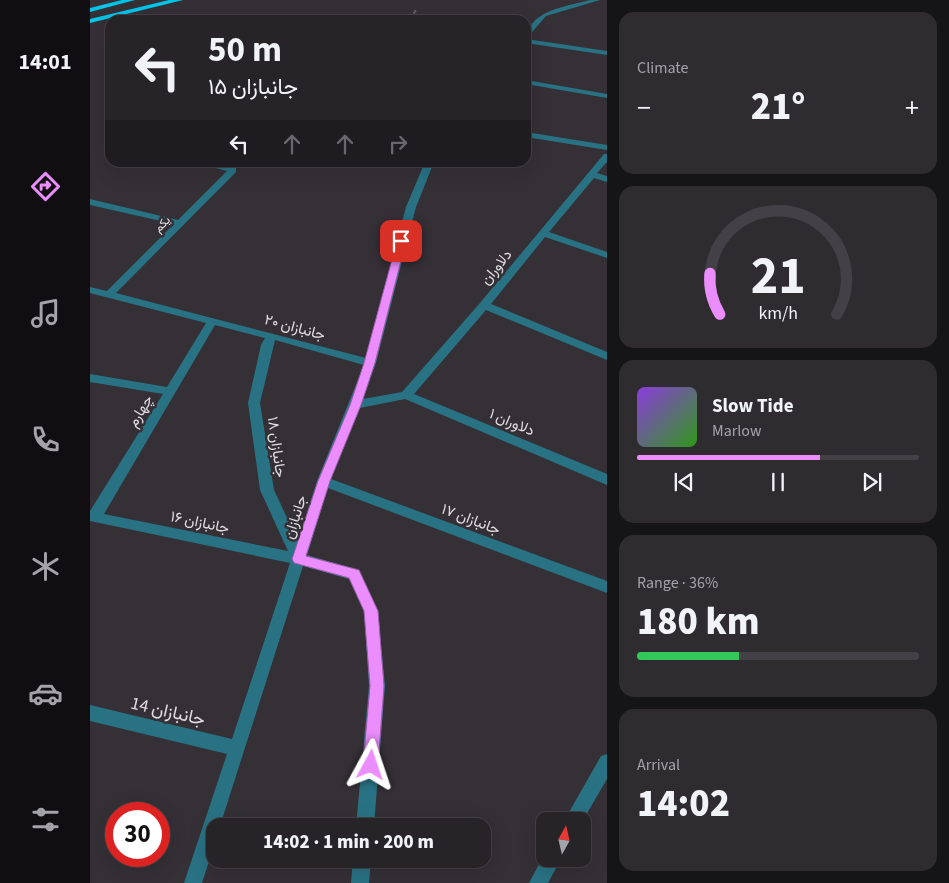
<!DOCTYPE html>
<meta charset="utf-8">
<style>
:root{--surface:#272428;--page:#2f2c30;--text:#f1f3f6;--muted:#a4a4a8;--line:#434145;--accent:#eb8dfc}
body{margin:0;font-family:"Source Sans 3",Vazirmatn,sans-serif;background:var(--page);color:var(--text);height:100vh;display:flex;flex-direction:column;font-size:19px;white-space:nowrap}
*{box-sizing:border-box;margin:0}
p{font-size:16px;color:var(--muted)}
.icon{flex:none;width:28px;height:28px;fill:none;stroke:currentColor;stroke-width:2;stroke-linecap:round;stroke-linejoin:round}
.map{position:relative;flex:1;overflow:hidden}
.details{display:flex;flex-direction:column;gap:12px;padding:12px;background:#151416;width:342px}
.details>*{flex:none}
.guide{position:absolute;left:15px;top:15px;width:426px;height:152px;border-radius:15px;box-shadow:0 5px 20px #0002,0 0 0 1px var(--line);background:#272428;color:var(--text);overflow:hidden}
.needle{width:32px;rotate:8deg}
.buttons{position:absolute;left:446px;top:812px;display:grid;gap:10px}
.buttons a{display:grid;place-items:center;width:55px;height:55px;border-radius:10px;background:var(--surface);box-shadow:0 5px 20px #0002,0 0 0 1px var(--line);font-size:25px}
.speed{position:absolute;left:15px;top:802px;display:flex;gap:10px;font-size:25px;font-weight:700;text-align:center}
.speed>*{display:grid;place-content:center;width:65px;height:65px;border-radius:50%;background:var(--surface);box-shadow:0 5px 20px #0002,0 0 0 1px var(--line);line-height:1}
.speed .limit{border:8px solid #d22;background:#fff;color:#111}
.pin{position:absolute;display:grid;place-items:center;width:42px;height:42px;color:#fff;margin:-21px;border-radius:10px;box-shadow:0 2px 8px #0006}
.me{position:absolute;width:55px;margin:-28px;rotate:5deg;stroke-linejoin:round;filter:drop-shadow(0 0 4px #0008)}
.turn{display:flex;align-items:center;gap:18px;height:105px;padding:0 20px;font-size:22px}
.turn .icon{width:65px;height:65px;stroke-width:2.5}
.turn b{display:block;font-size:35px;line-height:42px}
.lanes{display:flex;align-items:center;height:48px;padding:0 20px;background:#0003;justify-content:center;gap:25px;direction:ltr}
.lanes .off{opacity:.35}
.big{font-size:38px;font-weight:800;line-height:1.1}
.details .card{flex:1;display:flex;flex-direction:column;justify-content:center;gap:8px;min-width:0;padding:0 18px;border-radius:15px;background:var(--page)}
.details .dial{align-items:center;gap:0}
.dial svg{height:130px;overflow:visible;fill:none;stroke:var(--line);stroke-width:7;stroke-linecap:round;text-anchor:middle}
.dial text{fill:var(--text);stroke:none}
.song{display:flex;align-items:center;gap:15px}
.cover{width:60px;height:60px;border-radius:8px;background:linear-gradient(135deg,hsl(270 70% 55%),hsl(110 70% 35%))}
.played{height:5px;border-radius:2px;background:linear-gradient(90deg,var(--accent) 65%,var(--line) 65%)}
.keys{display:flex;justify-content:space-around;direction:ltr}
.heat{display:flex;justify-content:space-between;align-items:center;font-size:28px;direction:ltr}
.charge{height:8px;border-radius:4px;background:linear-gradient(90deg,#34c759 36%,var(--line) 0)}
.trip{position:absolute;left:116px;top:818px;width:285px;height:50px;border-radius:15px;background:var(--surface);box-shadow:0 5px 20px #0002,0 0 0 1px var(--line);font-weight:800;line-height:50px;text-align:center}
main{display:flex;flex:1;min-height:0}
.tab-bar{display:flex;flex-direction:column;width:90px;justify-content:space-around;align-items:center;background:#100e10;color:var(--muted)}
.tab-bar .icon{width:35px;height:35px}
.tab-bar .active{color:var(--accent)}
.tab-bar b{font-size:22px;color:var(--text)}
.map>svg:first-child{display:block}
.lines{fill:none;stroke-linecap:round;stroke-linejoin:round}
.path{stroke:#817e83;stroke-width:2;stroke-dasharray:1 1;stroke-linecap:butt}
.minor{fill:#297284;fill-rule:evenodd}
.highway{fill:#00c5e9;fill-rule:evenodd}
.route{fill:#eb8dfc;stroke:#995ca4}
.labels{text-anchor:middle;stroke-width:5;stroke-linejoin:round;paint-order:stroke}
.far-street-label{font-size:12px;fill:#e0dee2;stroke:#343036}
.street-label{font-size:15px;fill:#e0dee2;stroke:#343036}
.near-street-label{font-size:18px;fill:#e0dee2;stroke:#343036}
</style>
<main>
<nav class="tab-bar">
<b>14:01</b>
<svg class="icon active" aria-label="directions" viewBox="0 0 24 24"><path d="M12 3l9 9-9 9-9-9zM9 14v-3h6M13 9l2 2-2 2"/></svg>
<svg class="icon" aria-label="music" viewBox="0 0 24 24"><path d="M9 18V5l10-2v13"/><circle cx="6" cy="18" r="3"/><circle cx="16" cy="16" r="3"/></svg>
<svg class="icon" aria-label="phone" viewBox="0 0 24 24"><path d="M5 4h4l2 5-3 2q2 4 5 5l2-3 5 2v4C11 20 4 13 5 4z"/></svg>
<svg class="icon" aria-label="climate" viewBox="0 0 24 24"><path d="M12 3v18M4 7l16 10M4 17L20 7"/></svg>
<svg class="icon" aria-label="car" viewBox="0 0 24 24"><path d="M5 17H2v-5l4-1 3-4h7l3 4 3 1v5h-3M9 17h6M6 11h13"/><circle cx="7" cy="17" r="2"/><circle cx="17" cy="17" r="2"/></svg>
<svg class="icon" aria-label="filters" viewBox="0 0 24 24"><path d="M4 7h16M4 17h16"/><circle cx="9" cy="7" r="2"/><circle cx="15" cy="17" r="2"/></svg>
</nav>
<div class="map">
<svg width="517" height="883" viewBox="0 0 517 883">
<rect width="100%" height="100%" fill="#343036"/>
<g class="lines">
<path class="path" d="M 320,20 L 326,10"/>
<path class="minor" d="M 500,0 L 510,0 L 456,16 L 436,39 L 517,51 L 517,55 L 436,43 C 436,10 475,7 500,0 Z
M 436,80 L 517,94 L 517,98 L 436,84 Z
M 436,132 L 517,145 L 517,150 L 436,137 Z
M 514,154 L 517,154 L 517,162 L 507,173 L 517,176 L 517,182 L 504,178 L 459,232 L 517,252 L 517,258 L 455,237 L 401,304 L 517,352 L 517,360 L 396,310 L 324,394 L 517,474 L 517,485 L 315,399 L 270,408 L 241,479 L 517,581 L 517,593 L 238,488 L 217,555 L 269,570 L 288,611 L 295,686 L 284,826 L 266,826 L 279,686 L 274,611 L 259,579 L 213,566 L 130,826 L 125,826 L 125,843 L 112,883 L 94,883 L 137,754 L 0,721 L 0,705 L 142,739 L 200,563 L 0,521 L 0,511 L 73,394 L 0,382 L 0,374 L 77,387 L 116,323 L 0,293 L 0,287 L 17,291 L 84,224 L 0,205 L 0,199 L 88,220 L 137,171 L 103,162 L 121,162 L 146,168 L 146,172 L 26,293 L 276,358 L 316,207 L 335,162 L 344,162 L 326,207 L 286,363 L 273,399 L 312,392 L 390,303 ZM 125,325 L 175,338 L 171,345 L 158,403 L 170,490 L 198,551 L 14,514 ZM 185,340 L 274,365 L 227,481 L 208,541 L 184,490 L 170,403 Z
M 517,754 L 517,779 L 492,822 L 474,821 L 511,756 Z
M 455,853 L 455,859 L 471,859 L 458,883 L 439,883 Z
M 263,859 L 281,859 L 279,883 L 261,883 Z"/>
<path class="highway" d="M 32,0 L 45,0 L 0,12 L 0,8 Z
M 79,0 L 93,0 L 0,23 L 0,19 Z"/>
</g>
<path class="route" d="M 311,239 L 316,241 L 285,363 L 271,405 L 240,481 L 216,556 L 269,570 L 288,611 L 294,686 L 288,765 L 286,770 L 281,772 L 275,770 L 273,765 L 280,686 L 274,611 L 259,578 L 208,564 L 204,563 L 202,559 L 228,481 L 260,405 L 274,363 L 307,241 Z"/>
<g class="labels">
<g class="far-street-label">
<text transform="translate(72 224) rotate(-45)" y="4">یکم</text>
</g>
<g class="street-label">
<text transform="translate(406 267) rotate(-51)" y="5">دلاوران</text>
<text transform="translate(205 327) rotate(15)" y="5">جانبازان ۲۰</text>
<text transform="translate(50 411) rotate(-59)" y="5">چهارم</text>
<text transform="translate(422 422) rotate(23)" y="5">دلاوران ۱</text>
<text transform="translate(187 447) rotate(82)" y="5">جانبازان ۱۸</text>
<text transform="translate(205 517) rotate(-72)" y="5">جانبازان</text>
<text transform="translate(381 519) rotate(21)" y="5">جانبازان ۱۷</text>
<text transform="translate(110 522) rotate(12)" y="5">جانبازان ۱۶</text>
</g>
<g class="near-street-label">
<text transform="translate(78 711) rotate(13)" y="6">جانبازان 14</text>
</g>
</g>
</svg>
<div class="buttons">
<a><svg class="needle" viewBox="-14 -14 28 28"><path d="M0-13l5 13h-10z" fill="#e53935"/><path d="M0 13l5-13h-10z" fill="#a4a4a8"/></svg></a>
</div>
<div class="speed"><div class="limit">30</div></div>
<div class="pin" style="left:311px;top:241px;background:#d93025"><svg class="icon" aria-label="arrive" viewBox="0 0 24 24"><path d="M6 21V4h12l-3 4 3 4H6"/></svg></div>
<svg class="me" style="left:281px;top:765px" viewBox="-20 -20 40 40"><path d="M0-17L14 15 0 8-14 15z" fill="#eb8dfc" stroke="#fff" stroke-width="4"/></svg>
<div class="trip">14:02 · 1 min · 200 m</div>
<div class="guide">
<div class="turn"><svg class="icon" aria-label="left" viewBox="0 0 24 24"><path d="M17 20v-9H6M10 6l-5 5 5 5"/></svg><div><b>50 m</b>جانبازان ۱۵</div></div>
<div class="lanes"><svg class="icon" aria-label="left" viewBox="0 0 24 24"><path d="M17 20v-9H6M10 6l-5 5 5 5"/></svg><svg class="icon off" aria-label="ahead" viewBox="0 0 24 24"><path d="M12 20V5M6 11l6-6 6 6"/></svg><svg class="icon off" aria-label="ahead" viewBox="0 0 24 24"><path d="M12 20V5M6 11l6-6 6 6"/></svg><svg class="icon off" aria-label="right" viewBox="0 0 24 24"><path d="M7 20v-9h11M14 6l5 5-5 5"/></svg></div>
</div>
</div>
<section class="details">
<div class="card"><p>Climate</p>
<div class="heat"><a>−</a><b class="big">21°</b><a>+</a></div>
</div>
<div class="card dial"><svg viewBox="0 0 100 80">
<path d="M14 69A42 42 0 1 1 86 69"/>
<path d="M14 69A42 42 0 0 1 8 44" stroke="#eb8dfc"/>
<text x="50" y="56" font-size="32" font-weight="700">21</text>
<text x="50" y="72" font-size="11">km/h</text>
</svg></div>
<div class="card">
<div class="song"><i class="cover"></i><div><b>Slow Tide</b><p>Marlow</p></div></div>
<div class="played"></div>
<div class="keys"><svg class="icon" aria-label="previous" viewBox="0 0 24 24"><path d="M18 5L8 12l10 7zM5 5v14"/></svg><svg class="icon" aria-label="pause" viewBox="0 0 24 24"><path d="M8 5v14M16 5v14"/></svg><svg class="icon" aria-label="next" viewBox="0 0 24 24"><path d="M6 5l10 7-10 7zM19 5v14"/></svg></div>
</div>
<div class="card"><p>Range · 36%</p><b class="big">180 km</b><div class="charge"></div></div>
<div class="card"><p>Arrival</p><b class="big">14:02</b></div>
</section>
</main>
